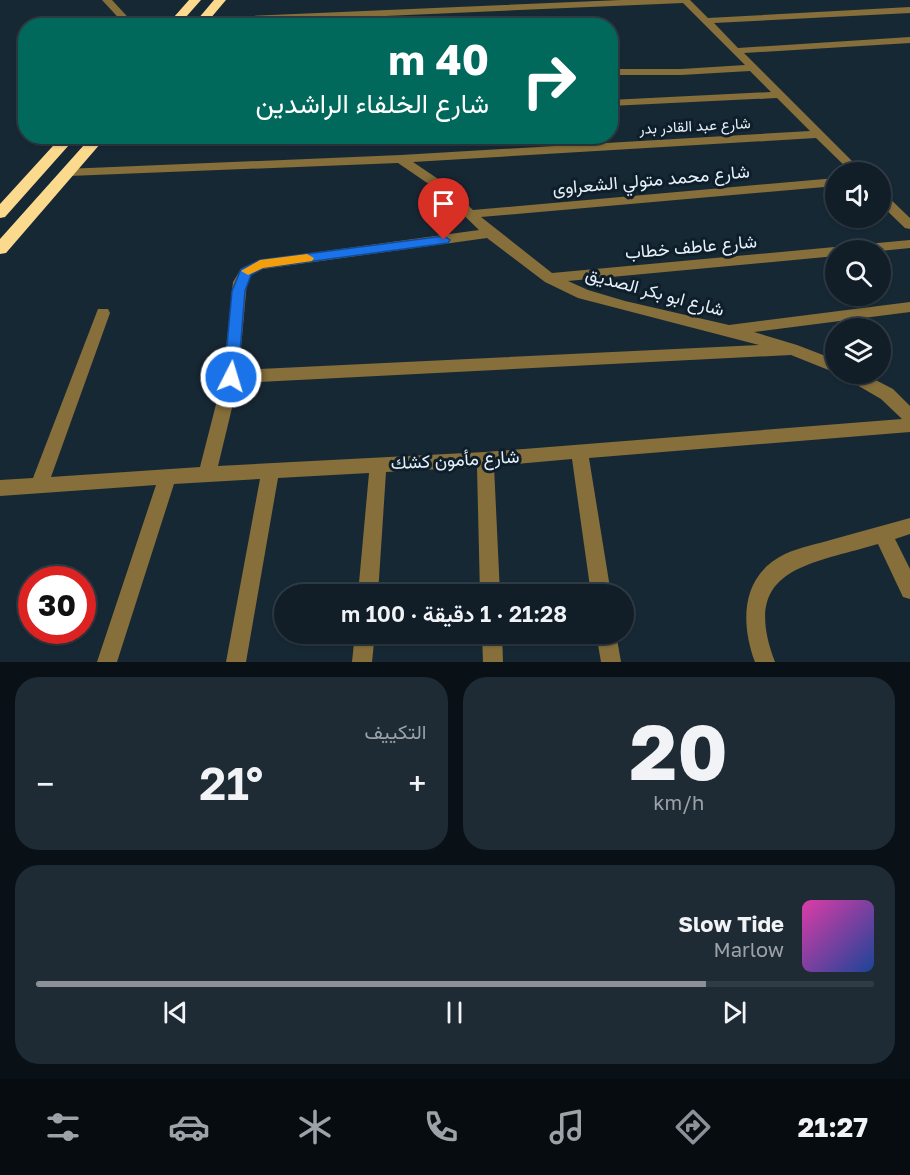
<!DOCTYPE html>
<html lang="ar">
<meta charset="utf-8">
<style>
:root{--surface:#111e28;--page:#1e2b34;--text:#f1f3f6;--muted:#9ca2a8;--line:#303c45;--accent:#8c9099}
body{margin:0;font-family:"Golos Text",Vazirmatn,sans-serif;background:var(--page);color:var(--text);direction:rtl;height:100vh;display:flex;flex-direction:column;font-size:22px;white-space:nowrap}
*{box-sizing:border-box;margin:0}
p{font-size:20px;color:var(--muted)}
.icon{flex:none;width:33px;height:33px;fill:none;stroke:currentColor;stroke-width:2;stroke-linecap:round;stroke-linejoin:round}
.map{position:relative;height:662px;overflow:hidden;direction:ltr}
.details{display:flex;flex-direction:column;gap:15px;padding:15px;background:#091016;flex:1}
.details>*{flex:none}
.guide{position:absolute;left:18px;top:18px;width:600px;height:126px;border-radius:24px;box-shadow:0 2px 4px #0004,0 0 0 2px var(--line);direction:rtl;background:#00695c;color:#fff;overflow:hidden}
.tools{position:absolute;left:825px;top:162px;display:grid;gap:12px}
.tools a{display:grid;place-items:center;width:66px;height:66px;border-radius:50%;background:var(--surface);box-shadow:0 2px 4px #0004,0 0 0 2px var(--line);font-size:30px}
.speed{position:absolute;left:18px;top:566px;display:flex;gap:12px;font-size:30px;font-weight:700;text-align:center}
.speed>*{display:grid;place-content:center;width:78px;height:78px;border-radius:50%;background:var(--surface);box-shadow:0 2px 4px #0004,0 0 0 2px var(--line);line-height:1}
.speed .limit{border:9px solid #d22;background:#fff;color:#111}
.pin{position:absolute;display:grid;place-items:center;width:51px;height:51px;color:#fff;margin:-62px -26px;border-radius:50% 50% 50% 0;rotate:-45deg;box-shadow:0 0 6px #0007}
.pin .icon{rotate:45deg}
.me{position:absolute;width:66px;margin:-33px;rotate:5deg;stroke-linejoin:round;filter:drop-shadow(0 0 4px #0008)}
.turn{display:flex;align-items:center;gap:21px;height:126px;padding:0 30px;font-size:27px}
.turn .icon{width:78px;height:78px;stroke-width:2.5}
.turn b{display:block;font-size:42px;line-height:51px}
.big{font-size:45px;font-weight:600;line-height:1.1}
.details .tile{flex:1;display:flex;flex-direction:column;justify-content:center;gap:9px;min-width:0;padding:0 21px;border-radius:24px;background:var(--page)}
.details .dial{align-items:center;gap:0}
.dial b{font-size:78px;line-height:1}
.song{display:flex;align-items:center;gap:18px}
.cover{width:72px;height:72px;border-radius:9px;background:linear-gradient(135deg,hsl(320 70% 55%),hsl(220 70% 35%))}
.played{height:6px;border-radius:3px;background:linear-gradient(90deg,var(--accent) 80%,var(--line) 80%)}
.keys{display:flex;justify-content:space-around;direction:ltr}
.heat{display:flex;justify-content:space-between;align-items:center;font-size:33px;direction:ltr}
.details .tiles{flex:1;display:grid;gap:15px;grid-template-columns:1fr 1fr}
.tile:last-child{grid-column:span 2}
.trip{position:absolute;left:274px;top:584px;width:360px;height:60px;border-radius:30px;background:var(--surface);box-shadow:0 2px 4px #0004,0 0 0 2px var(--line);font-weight:600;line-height:60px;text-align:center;direction:rtl}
.tabs{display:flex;height:96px;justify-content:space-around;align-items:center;background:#070c10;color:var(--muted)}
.tabs .icon{width:42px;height:42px}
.tabs .selected{color:var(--accent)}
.tabs b{font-size:27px;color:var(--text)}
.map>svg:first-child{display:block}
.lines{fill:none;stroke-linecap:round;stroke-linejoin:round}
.minor{fill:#866f3a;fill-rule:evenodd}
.highway{fill:#fbd98d;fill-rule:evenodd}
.route{fill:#1a73e8;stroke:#114b97;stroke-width:1.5}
.slow{fill:#f59e0b}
.labels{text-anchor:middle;stroke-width:6;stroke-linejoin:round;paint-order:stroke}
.far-street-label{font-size:15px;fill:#e6f0f9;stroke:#0e1e2b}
.street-label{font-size:18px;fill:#e6f0f9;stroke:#0e1e2b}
</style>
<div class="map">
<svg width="910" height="662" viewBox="0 0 910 662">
<rect width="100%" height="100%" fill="#172835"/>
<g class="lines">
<path class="minor" d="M 102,0 L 112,0 L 136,26 L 126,26 Z
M 621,0 L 690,0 L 708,18 L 910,7 L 910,13 L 714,23 L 738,48 L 910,37 L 910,43 L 744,53 L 863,172 L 851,172 L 816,138 L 413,162 L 447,185 L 473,210 L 836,178 L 836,186 L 481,217 L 552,273 L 910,240 L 910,248 L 880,251 L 836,250 L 836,256 L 568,281 L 588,290 L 625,301 L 729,325 L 910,302 L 910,312 L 754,332 L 797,345 L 836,360 L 836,373 L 791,355 L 238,383 L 218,466 L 485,452 L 902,419 L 881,399 L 845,378 L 843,374 L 864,374 L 893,389 L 910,406 L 910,432 L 589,458 L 611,594 L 591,594 L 572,459 L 494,466 L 500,594 L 480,594 L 477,467 L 386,472 L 378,594 L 358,594 L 369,473 L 278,478 L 246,662 L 226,662 L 260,479 L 174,484 L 117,662 L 97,662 L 156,485 L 0,496 L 0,480 L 33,478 L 98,309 L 108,309 L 110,313 L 51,477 L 200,467 L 223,377 L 233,282 L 241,269 L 260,260 L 479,230 L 439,191 L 398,163 L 69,176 L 65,175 L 65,169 L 401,155 L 810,131 L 777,98 L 610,106 L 610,100 L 771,92 L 750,71 L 681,75 L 610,75 L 610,69 L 681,69 L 745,65 L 683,3 L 201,24 L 196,21 L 201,18 ZM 487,238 L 545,282 L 578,298 L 759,345 L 239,370 L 247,282 L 251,275 L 263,269 Z
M 880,192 L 884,193 L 910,218 L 910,229 L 905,228 L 880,204 Z
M 910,518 L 910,534 L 895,539 L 910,569 L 910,599 L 903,597 L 878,544 C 808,565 739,568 775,662 L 755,662 C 740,622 741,575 785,554 C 800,547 818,544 834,539 C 859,532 885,525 910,518 Z
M 355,633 L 375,633 L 372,662 L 352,662 Z
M 482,633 L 502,633 L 503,662 L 483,662 Z
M 596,633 L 616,633 L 621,662 L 601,662 Z"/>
<path class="highway" d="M 189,0 L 201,0 L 178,26 L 166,26 Z
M 214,0 L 226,0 L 204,26 L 192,26 Z
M 62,136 L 77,136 L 5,217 L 0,218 L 0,204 Z
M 92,136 L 107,136 L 6,253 L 0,254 L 0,239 Z"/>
</g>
<path class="route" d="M 444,236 L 450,240 L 448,243 L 263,268 L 251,275 L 245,291 L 238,377 L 236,381 L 226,381 L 224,377 L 232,291 L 241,269 L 260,260 Z"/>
<path class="slow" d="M 307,254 L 314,258 L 312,261 L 263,268 L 248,275 L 241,271 L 260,260 Z"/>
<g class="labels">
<g class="far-street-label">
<text transform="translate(695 126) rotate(-3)" y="5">شارع عبد القادر بدر</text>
</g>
<g class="street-label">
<text transform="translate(651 180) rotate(-5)" y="6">شارع محمد متولي الشعراوى</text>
<text transform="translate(691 247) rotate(-5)" y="6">شارع عاطف خطاب</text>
<text transform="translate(655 292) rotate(15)" y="6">شارع ابو بكر الصديق</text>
<text transform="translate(455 460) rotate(-3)" y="6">شارع مأمون كشك</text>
</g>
</g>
</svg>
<div class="tools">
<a><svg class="icon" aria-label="sound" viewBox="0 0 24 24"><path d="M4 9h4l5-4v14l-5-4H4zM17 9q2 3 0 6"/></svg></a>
<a><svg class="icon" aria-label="search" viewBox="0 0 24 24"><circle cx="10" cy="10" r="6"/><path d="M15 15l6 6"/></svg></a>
<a><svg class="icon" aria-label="layers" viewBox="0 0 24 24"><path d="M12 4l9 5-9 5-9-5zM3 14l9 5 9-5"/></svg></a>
</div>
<div class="speed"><div class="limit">30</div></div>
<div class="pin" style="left:444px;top:240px;background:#d93025"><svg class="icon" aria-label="arrive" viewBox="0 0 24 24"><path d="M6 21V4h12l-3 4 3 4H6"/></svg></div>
<svg class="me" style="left:231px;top:377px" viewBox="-20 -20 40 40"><circle r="17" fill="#1a73e8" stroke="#fff" stroke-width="3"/><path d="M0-11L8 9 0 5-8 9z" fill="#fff"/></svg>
<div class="trip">21:28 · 1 دقيقة · 100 m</div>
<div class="guide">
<div class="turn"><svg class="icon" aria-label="right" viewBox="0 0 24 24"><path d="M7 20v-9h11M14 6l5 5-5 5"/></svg><div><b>40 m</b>شارع الخلفاء الراشدين</div></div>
</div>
</div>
<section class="details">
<div class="tiles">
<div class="tile dial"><b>20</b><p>km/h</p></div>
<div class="tile"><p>التكييف</p>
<div class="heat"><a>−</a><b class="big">21°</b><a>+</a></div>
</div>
<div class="tile">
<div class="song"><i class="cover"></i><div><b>Slow Tide</b><p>Marlow</p></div></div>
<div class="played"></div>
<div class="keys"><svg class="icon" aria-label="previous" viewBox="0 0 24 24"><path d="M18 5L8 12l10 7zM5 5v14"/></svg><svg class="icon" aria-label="pause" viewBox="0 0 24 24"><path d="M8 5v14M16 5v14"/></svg><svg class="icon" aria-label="next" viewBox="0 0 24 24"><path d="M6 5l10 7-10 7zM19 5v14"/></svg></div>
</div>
</div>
</section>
<nav class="tabs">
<b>21:27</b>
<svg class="icon selected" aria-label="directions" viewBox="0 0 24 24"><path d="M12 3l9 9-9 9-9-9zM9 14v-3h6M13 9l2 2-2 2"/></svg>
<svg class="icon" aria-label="music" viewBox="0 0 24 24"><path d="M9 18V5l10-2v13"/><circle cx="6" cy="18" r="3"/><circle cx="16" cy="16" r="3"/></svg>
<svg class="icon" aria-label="phone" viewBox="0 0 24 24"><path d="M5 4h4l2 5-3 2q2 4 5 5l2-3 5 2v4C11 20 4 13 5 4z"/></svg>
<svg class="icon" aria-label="climate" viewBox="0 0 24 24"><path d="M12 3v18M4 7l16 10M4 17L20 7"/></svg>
<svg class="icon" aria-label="car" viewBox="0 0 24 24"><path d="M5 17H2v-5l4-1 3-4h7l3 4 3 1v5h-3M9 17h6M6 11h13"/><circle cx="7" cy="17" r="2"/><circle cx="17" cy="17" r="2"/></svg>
<svg class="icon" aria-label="filters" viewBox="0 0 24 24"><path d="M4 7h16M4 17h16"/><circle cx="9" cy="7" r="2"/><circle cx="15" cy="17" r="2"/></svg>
</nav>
